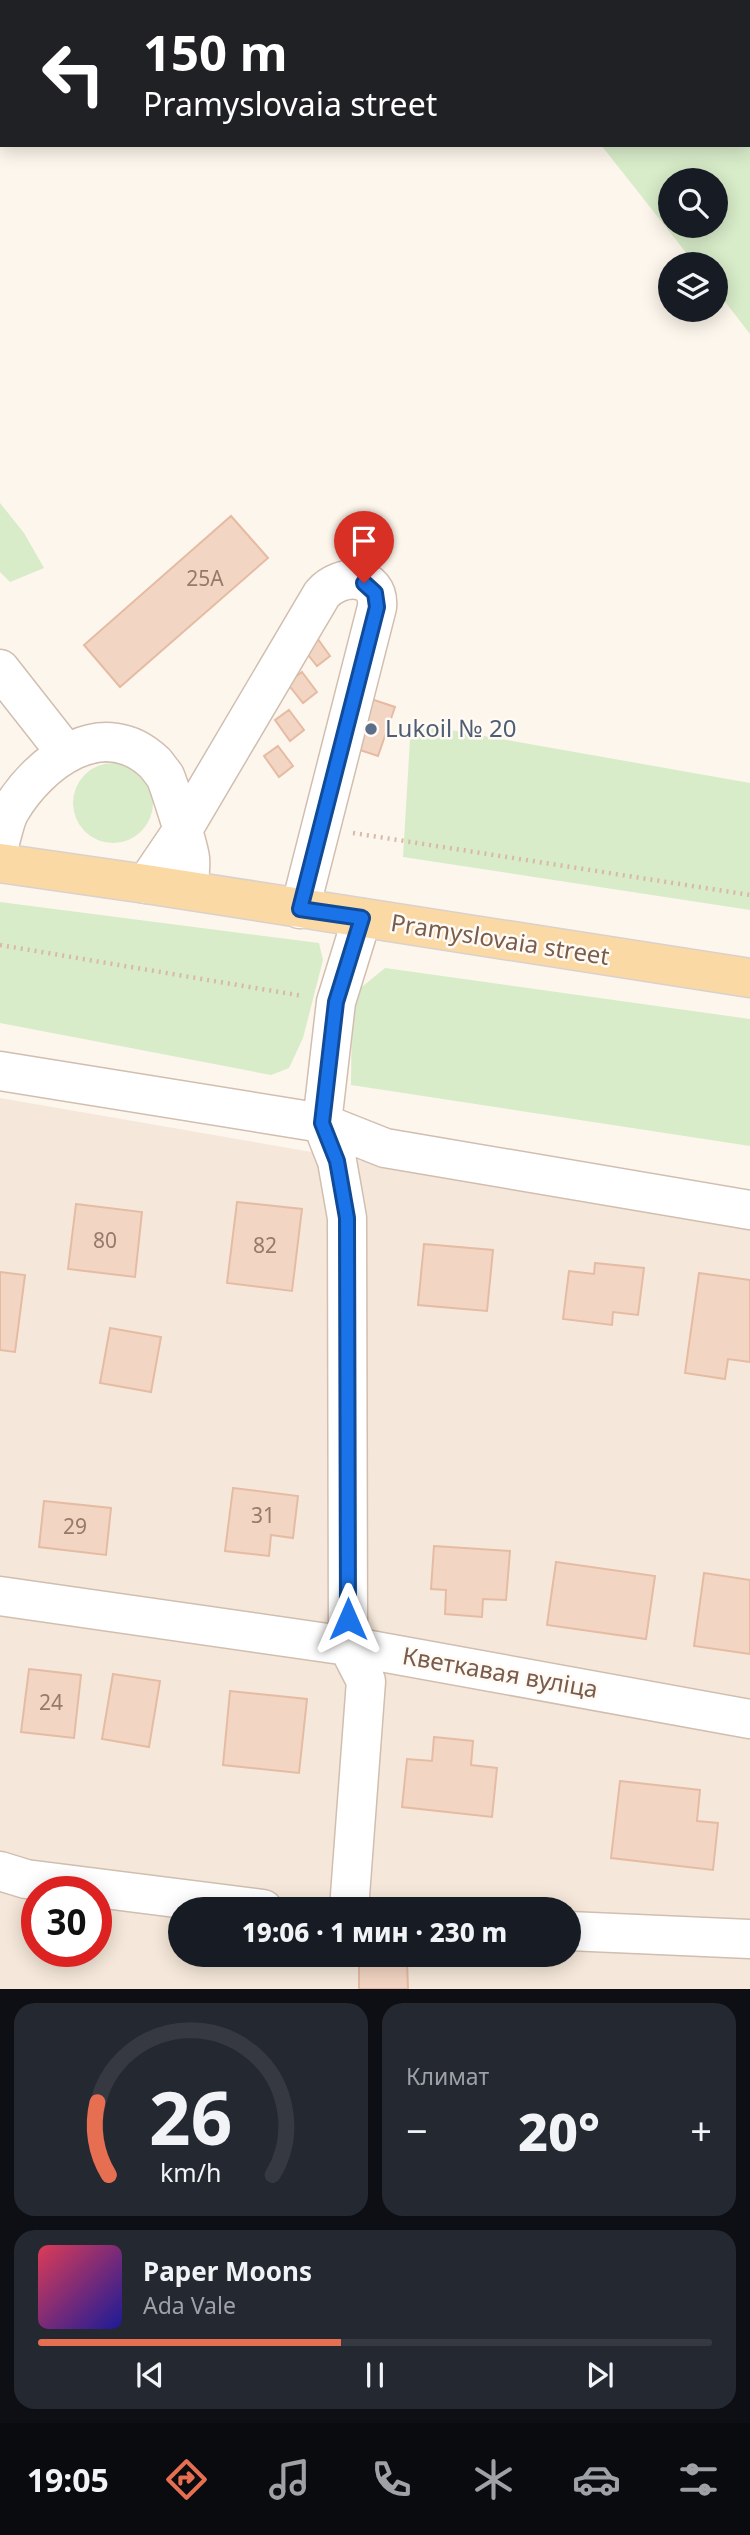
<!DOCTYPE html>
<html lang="ru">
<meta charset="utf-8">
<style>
:root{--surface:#171b24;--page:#242831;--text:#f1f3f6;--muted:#9ea1a6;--line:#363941;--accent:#e76f51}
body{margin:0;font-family:"Noto Sans",sans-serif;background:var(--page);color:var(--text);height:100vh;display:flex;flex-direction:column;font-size:26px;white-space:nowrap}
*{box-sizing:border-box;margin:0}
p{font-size:23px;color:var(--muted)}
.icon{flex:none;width:38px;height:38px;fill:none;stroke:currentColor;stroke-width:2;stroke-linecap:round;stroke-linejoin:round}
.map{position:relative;height:1989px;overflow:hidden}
.drawer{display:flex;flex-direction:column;gap:14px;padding:14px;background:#0d0f14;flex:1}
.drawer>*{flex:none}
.hud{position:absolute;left:0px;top:0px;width:751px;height:147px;box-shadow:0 4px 18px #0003;background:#202124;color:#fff;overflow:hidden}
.buttons{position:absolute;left:658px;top:168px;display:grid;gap:14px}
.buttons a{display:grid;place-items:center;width:70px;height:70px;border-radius:50%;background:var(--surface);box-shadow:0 4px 18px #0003;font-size:35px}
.speed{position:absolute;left:21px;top:1876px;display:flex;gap:14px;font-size:35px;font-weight:700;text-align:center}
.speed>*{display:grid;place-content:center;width:91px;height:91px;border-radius:50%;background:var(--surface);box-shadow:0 4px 18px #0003;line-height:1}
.speed .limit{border:10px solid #d22;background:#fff;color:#111}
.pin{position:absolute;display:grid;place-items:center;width:60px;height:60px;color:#fff;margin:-72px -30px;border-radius:50% 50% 50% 0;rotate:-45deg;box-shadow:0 0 7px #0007}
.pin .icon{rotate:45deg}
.me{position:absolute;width:77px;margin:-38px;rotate:0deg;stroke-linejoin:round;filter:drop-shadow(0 0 5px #0008)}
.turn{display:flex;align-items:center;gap:24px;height:147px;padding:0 28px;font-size:32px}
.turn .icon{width:91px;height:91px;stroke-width:2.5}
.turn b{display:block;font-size:49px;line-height:60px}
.big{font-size:52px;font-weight:800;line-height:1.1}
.drawer .widget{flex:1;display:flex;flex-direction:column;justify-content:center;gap:10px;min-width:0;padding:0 24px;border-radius:21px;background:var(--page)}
.drawer .dial{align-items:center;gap:0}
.dial svg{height:182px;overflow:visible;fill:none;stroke:var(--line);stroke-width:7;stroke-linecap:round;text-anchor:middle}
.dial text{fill:var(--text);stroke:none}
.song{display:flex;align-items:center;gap:21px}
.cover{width:84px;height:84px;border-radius:10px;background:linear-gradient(135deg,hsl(350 70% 55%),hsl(240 70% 35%))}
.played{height:7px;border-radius:4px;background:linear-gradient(90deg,var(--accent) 45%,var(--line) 45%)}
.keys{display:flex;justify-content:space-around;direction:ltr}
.heat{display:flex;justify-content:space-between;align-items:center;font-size:38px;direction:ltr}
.drawer .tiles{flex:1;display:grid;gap:14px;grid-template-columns:1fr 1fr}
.widget:last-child{grid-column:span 2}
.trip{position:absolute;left:168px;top:1897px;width:413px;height:70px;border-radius:35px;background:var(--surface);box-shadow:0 4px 18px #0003;font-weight:800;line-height:70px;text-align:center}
.dock{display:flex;height:112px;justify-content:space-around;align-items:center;background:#090b0e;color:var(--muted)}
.dock .icon{width:49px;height:49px}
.dock .selected{color:var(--accent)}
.dock b{font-size:32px;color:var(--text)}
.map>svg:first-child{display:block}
.residential{fill:#f5e8da;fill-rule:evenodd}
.green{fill:#d8ecc9;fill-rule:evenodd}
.building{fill:#f3d5c3;stroke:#e6bba3;stroke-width:2}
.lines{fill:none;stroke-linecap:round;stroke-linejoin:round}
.minor-casing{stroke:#d1beb0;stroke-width:41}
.major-casing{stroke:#dad1cd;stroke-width:41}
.path{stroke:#d9b8a5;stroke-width:4.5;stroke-dasharray:2 5;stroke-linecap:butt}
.minor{stroke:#fff;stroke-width:38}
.major{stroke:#fbd9a5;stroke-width:38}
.route-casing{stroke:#114b97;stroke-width:18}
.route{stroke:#1a73e8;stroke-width:12}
.service-dot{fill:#5c6f8a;stroke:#fffaf3;stroke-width:2.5}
.labels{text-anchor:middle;stroke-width:5;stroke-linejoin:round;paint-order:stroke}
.number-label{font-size:21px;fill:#987a6a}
.service-label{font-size:24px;fill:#4e5e75;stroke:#fffaf3;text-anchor:start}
.street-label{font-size:24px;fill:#7a5c4d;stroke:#fffaf3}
</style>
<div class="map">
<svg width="750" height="1989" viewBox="0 0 750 1989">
<rect width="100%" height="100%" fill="#fdf6ec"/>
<path class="residential" d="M 0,1098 L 750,1228 L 750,1989 L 0,1989 ZM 37,1892 L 96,1892 L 96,1951 L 37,1951 ZM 180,1909 L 569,1909 L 569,1955 L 180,1955 Z"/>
<path class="green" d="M 749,94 L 750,95 L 750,334 L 716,290 L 716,264 L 695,264 L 601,145 L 749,145 ZM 716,180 L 716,226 L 670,226 L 670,180 Z
M 0,503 L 24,533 L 44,568 L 10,582 L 0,572 Z
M 411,723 L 750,783 L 750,910 L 403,857 Z
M73 803a40 40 0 1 1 80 0a40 40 0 1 1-80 0Z
M 0,902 L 319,943 L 323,960 L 303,1038 L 289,1068 L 271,1075 L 0,1023 Z
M 385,968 L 750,1019 L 750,1146 L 351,1085 L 352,995 Z"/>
<path class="building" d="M 231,516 L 268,558 L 120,687 L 84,645 Z
M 315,635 L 330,656 L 317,666 L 301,646 Z
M 302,672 L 317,692 L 303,703 L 287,683 Z
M 368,698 L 395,707 L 378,756 L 351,747 Z
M 289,710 L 304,730 L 290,741 L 275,720 Z
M 278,746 L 293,766 L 279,777 L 264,756 Z
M 237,1202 L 302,1209 L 292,1291 L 227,1283 Z
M 76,1204 L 142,1212 L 135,1277 L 68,1269 Z
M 424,1244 L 493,1250 L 487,1311 L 418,1305 Z
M 595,1263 L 644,1268 L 638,1315 L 613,1312 L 612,1325 L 563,1319 L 569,1271 L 594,1274 Z
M 0,1272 L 25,1275 L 15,1352 L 0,1350 Z
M 699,1273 L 750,1280 L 750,1362 L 728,1359 L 725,1379 L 685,1373 Z
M 110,1328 L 161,1337 L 151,1392 L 100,1383 Z
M 233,1488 L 298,1496 L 293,1538 L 271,1535 L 269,1556 L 225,1551 Z
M 44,1501 L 111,1508 L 106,1555 L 39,1547 Z
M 434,1546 L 510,1551 L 506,1600 L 483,1599 L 482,1617 L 445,1614 L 446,1590 L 431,1589 Z
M 556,1562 L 655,1576 L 646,1639 L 547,1625 Z
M 704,1573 L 750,1580 L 750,1654 L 694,1646 Z
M 29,1669 L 81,1675 L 74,1738 L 21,1732 Z
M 113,1674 L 160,1681 L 149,1747 L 102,1739 Z
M 230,1691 L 307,1699 L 299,1773 L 223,1765 Z
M 434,1737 L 473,1741 L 471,1765 L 497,1768 L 492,1817 L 402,1807 L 407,1759 L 432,1761 Z
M 620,1781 L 700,1790 L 697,1821 L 718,1823 L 713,1870 L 611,1858 Z
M 407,1961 L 408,1989 L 359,1989 L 359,1962 Z"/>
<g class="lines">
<defs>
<path id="minor" d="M 0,669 L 66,753
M 0,842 C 3,832 5,820 10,811 C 39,762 103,713 155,763 C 158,767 162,772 165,776 C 169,785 190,850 190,858 C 191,868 189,880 188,890
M 146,884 L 182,831 L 322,594 C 340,573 380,573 377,607 L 300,909
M 0,1071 L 322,1123 L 385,1148 L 750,1210
M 0,1596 L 348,1646 L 750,1719
M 0,1871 L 26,1879 L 263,1909
M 349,1909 L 366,1681 L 348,1646 L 347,1218 L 337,1161 L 322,1123 L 336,1002 L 362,918
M 569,1931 L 750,1939"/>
<path id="major" d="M 740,0 L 742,2
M 0,863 L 146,884 L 750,978"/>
</defs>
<use href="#minor" class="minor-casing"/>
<use href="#major" class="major-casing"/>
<path class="path" d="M 353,833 L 750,895
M 0,945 L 303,996"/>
<use href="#minor" class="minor"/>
<use href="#major" class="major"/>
</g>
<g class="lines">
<defs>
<path id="route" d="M 348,1619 L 347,1218 L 337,1161 L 322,1123 L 336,1002 L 362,918 L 300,909 L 377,607 L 375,593 L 364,583"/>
</defs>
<use href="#route" class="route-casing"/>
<use href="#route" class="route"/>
</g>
<circle class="service-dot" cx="371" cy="729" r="7"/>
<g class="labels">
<g class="number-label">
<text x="205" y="586">25А</text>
<text x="105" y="1248">80</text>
<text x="265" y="1253">82</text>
<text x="263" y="1523">31</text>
<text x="75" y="1534">29</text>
<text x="51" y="1710">24</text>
</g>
<g class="service-label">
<text x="385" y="737">Lukoil № 20</text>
</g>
<g class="street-label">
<text transform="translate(500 940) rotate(9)" y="8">Pramyslovaia street</text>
<text transform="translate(500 1673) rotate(10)" y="8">Кветкавая вуліца</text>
</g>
</g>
</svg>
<div class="buttons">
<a><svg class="icon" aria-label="search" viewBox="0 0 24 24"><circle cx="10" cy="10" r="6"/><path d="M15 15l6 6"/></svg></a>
<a><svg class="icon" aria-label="layers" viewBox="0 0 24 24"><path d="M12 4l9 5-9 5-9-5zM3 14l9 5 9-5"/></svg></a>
</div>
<div class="speed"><div class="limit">30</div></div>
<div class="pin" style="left:364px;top:583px;background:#d93025"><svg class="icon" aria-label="arrive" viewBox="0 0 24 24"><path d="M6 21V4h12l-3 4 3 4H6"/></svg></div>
<svg class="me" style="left:348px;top:1619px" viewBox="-20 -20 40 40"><path d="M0-17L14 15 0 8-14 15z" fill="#1a73e8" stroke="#fff" stroke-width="4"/></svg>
<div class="trip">19:06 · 1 мин · 230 m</div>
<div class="hud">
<div class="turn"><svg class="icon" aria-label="left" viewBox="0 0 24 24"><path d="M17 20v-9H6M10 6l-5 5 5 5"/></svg><div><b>150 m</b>Pramyslovaia street</div></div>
</div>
</div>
<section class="drawer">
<div class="tiles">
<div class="widget dial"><svg viewBox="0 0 100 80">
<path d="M14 69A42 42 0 1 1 86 69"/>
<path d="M14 69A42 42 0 0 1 9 37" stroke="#e76f51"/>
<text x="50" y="56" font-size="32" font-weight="700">26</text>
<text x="50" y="72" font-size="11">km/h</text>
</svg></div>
<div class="widget"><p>Климат</p>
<div class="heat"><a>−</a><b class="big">20°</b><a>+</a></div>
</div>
<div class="widget">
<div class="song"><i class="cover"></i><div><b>Paper Moons</b><p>Ada Vale</p></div></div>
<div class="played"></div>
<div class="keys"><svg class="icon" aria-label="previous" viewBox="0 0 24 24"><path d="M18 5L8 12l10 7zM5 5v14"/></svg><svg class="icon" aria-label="pause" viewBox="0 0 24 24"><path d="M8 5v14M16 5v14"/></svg><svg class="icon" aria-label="next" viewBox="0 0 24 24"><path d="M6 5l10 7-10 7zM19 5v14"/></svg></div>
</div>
</div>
</section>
<nav class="dock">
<b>19:05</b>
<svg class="icon selected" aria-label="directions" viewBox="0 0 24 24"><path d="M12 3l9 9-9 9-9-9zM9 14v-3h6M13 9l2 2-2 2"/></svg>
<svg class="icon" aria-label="music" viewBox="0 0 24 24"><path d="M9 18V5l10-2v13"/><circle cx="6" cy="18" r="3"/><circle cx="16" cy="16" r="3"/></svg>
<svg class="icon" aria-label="phone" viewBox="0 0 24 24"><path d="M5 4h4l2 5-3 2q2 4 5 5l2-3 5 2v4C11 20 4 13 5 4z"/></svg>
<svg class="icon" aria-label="climate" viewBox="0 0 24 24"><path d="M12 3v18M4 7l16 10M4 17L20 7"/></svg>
<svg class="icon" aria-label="car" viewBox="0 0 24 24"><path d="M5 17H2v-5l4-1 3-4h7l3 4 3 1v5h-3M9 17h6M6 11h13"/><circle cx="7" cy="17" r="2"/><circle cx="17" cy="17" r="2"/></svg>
<svg class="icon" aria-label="filters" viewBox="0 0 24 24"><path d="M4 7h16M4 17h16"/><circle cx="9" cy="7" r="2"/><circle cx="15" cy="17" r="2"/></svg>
</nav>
